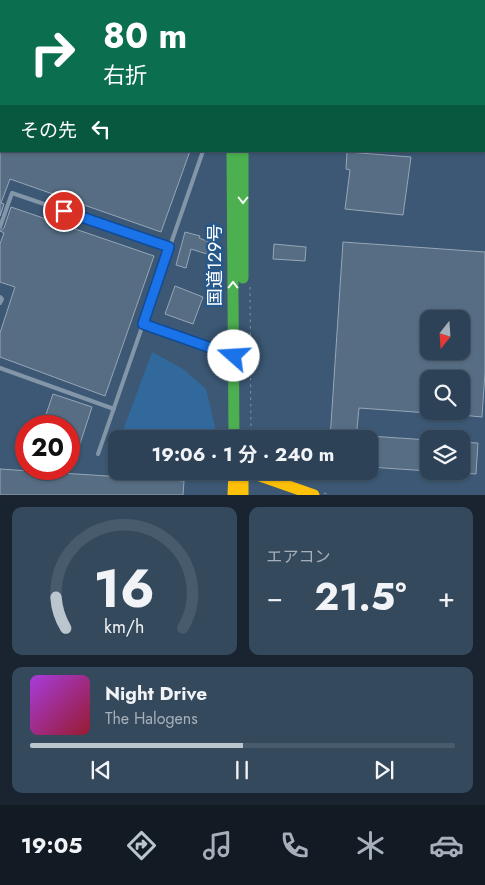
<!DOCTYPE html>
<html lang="ja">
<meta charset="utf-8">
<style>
:root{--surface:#2d4257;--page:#35495d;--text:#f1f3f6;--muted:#a7b0ba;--line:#485b6d;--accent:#bbc5ce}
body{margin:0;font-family:Jost,"Noto Sans JP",sans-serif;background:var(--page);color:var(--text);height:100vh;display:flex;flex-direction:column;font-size:19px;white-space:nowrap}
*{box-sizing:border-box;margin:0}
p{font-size:16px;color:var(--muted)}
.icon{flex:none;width:28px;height:28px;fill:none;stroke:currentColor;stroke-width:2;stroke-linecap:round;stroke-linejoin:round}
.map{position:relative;height:495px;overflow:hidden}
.drawer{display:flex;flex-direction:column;gap:12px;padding:12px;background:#192430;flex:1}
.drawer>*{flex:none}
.banner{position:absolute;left:0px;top:0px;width:485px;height:152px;box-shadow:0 1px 4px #0004,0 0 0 1px var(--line);background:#0b6e4f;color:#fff;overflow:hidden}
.needle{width:32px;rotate:197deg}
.controls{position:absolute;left:420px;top:310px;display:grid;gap:10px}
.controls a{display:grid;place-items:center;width:50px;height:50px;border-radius:10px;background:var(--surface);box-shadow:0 1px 4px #0004,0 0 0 1px var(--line);font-size:25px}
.speed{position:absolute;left:15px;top:415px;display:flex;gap:10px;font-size:25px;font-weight:700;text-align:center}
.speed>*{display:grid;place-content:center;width:65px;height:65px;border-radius:50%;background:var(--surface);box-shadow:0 1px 4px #0004,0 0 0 1px var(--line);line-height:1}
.speed .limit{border:8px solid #d22;background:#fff;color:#111}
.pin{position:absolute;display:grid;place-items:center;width:42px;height:42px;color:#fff;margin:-21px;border:2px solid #fff;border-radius:50%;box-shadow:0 1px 5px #0007}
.me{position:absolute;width:55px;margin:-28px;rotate:289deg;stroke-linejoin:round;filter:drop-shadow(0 0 4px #0008)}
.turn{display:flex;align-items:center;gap:18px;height:105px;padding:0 20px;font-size:22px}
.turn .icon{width:65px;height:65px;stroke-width:2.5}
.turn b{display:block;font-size:35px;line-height:42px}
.then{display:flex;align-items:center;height:48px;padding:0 20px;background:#0003;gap:10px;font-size:19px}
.big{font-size:38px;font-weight:700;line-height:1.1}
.drawer .widget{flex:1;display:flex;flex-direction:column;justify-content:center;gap:8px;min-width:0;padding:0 18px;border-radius:10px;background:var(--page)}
.drawer .dial{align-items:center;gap:0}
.dial svg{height:130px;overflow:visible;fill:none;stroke:var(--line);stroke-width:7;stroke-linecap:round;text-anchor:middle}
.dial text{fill:var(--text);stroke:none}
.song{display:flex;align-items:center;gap:15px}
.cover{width:60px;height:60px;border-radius:8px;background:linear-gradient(135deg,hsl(280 70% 55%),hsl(350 70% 35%))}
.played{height:5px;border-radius:2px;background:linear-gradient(90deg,var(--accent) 50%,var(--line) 50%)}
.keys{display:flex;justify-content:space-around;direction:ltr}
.heat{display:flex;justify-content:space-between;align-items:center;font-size:28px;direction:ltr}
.drawer .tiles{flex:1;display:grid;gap:12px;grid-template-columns:1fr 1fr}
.widget:last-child{grid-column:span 2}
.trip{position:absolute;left:108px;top:430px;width:270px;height:50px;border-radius:10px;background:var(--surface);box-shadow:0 1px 4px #0004,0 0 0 1px var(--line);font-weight:700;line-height:50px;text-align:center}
.tab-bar{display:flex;height:80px;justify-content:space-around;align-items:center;background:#121a23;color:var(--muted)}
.tab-bar .icon{width:35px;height:35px}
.tab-bar .active{color:var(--accent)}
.tab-bar b{font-size:22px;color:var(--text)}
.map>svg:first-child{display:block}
.green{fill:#32699c}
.building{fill:#566d83;stroke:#97a7b7;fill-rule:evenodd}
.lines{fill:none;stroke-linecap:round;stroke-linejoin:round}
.path{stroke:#8396a8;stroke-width:1;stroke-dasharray:2.5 4;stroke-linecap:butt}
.lane{stroke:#8396a8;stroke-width:4}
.street{stroke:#8396a8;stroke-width:8}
.fast{stroke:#4caf50;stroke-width:11}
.slow{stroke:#ffc107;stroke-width:11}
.jam{stroke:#c62828;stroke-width:11}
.oneway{stroke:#f6fbf6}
.route-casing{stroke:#114b97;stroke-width:12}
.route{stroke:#1a73e8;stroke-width:9}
.labels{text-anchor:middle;stroke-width:5;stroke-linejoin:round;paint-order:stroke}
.street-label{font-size:18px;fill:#fff;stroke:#26598a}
</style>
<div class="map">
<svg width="485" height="495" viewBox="0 0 485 495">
<rect width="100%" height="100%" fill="#3c5874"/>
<path class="green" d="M 152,352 L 183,369 L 206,389 L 215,427 L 213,439 L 129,439 L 121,436 Z"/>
<path class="building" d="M 0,151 L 190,151 L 161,232 L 10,179 L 1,203 L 4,204 L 0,216 Z
M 347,152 L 411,157 L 403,215 L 345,209 L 350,170 L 346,169 Z
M 11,207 L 154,256 L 105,396 L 0,357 L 0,333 L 15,287 L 0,282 L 0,244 L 4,233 L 0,231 L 4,228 Z
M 185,232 L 200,236 L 199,238 L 217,245 L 213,256 L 191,249 L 186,268 L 176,265 Z
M 343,242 L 485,252 L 485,372 L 482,417 L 461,415 L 461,379 L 429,379 L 429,413 L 359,408 L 356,439 L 330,439 ZM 429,319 L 461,319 L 461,351 L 429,351 Z
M 274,244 L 306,247 L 305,261 L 273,259 Z
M 175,286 L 203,297 L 193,324 L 165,314 Z
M 53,394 L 92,407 L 77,453 L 69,450 L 69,426 L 42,426 Z
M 369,436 L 429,440 L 429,471 L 369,467 Z
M 461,442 L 478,443 L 476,474 L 461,473 Z
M 0,469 L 184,481 L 183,495 L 0,495 Z"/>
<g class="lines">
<path class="path" d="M 97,0 L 101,1
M 154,0 L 157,1
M 484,54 L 485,54
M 250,287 L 251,439
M 324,493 L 330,495"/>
<path class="lane" d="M 0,227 L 12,193 L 169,247
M 0,297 L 2,299 L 0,303
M 143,324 L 231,355
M 0,368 L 114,409
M 98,454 L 203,151"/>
<path class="street" d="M 299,0 L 299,1
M 348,0 L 351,1
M 406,1 L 406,0"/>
<path class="fast" d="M 124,0 L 127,1
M 231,0 L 231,1
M 232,151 L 234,439
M 243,151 L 243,278"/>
<path class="slow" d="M 484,129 L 485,130
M 243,471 L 243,495
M 246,471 L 314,495
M 233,495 L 234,471"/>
<path class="jam" d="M 242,0 L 242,1"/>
</g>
<defs><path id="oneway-chevron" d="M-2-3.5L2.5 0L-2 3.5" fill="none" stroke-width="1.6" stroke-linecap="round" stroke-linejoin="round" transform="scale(1.25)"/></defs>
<g class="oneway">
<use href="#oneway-chevron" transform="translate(243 200) rotate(90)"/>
<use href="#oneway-chevron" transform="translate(233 285) rotate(-90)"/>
</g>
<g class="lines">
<defs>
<path id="route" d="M 64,211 L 169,247 L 143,324 L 234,356"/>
</defs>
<use href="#route" class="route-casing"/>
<use href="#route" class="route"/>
</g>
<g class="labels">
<g class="street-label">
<text transform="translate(215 265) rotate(-90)" y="6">国道129号</text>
</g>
</g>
</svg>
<div class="controls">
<a><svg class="needle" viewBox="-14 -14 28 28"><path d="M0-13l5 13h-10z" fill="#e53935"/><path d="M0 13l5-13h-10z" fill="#a7b0ba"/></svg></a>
<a><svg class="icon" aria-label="search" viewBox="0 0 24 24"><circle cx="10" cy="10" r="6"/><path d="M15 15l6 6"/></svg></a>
<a><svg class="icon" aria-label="layers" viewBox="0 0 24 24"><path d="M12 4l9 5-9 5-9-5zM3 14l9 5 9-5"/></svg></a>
</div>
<div class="speed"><div class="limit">20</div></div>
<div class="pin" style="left:64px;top:211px;background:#d93025"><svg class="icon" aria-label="arrive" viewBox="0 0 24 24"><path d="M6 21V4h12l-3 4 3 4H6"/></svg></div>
<svg class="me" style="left:234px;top:356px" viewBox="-20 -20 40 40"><circle r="19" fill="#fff"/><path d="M0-13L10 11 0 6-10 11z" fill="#1a73e8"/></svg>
<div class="trip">19:06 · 1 分 · 240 m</div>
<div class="banner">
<div class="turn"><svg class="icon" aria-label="right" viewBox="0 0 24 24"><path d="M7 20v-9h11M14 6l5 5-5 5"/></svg><div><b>80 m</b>右折</div></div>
<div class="then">その先<svg class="icon" aria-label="left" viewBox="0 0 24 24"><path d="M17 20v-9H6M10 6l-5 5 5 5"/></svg></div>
</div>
</div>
<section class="drawer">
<div class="tiles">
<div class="widget dial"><svg viewBox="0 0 100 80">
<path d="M14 69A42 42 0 1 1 86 69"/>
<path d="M14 69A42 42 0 0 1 8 50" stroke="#bbc5ce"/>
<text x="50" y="56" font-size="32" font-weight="700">16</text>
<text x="50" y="72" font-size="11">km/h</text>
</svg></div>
<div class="widget"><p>エアコン</p>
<div class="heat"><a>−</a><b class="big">21.5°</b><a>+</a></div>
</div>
<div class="widget">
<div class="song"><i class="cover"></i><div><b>Night Drive</b><p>The Halogens</p></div></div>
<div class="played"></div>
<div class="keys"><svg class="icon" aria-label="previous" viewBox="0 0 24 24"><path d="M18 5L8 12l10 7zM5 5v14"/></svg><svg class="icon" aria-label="pause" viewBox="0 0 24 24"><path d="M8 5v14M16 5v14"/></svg><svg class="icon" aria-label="next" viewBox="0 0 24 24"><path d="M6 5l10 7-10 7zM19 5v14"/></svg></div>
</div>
</div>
</section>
<nav class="tab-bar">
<b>19:05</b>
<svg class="icon active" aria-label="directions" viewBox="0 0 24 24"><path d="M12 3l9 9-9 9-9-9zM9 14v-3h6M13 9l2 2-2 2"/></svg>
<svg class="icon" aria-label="music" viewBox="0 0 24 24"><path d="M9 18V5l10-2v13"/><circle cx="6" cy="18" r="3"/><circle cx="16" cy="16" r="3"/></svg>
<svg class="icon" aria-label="phone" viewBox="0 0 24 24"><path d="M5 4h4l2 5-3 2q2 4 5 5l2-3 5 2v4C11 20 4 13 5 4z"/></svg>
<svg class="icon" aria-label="climate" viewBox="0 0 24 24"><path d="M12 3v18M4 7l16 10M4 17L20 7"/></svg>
<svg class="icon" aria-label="car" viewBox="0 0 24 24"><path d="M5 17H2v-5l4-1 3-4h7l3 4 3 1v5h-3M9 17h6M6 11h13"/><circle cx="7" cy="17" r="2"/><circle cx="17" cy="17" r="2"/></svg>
</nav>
